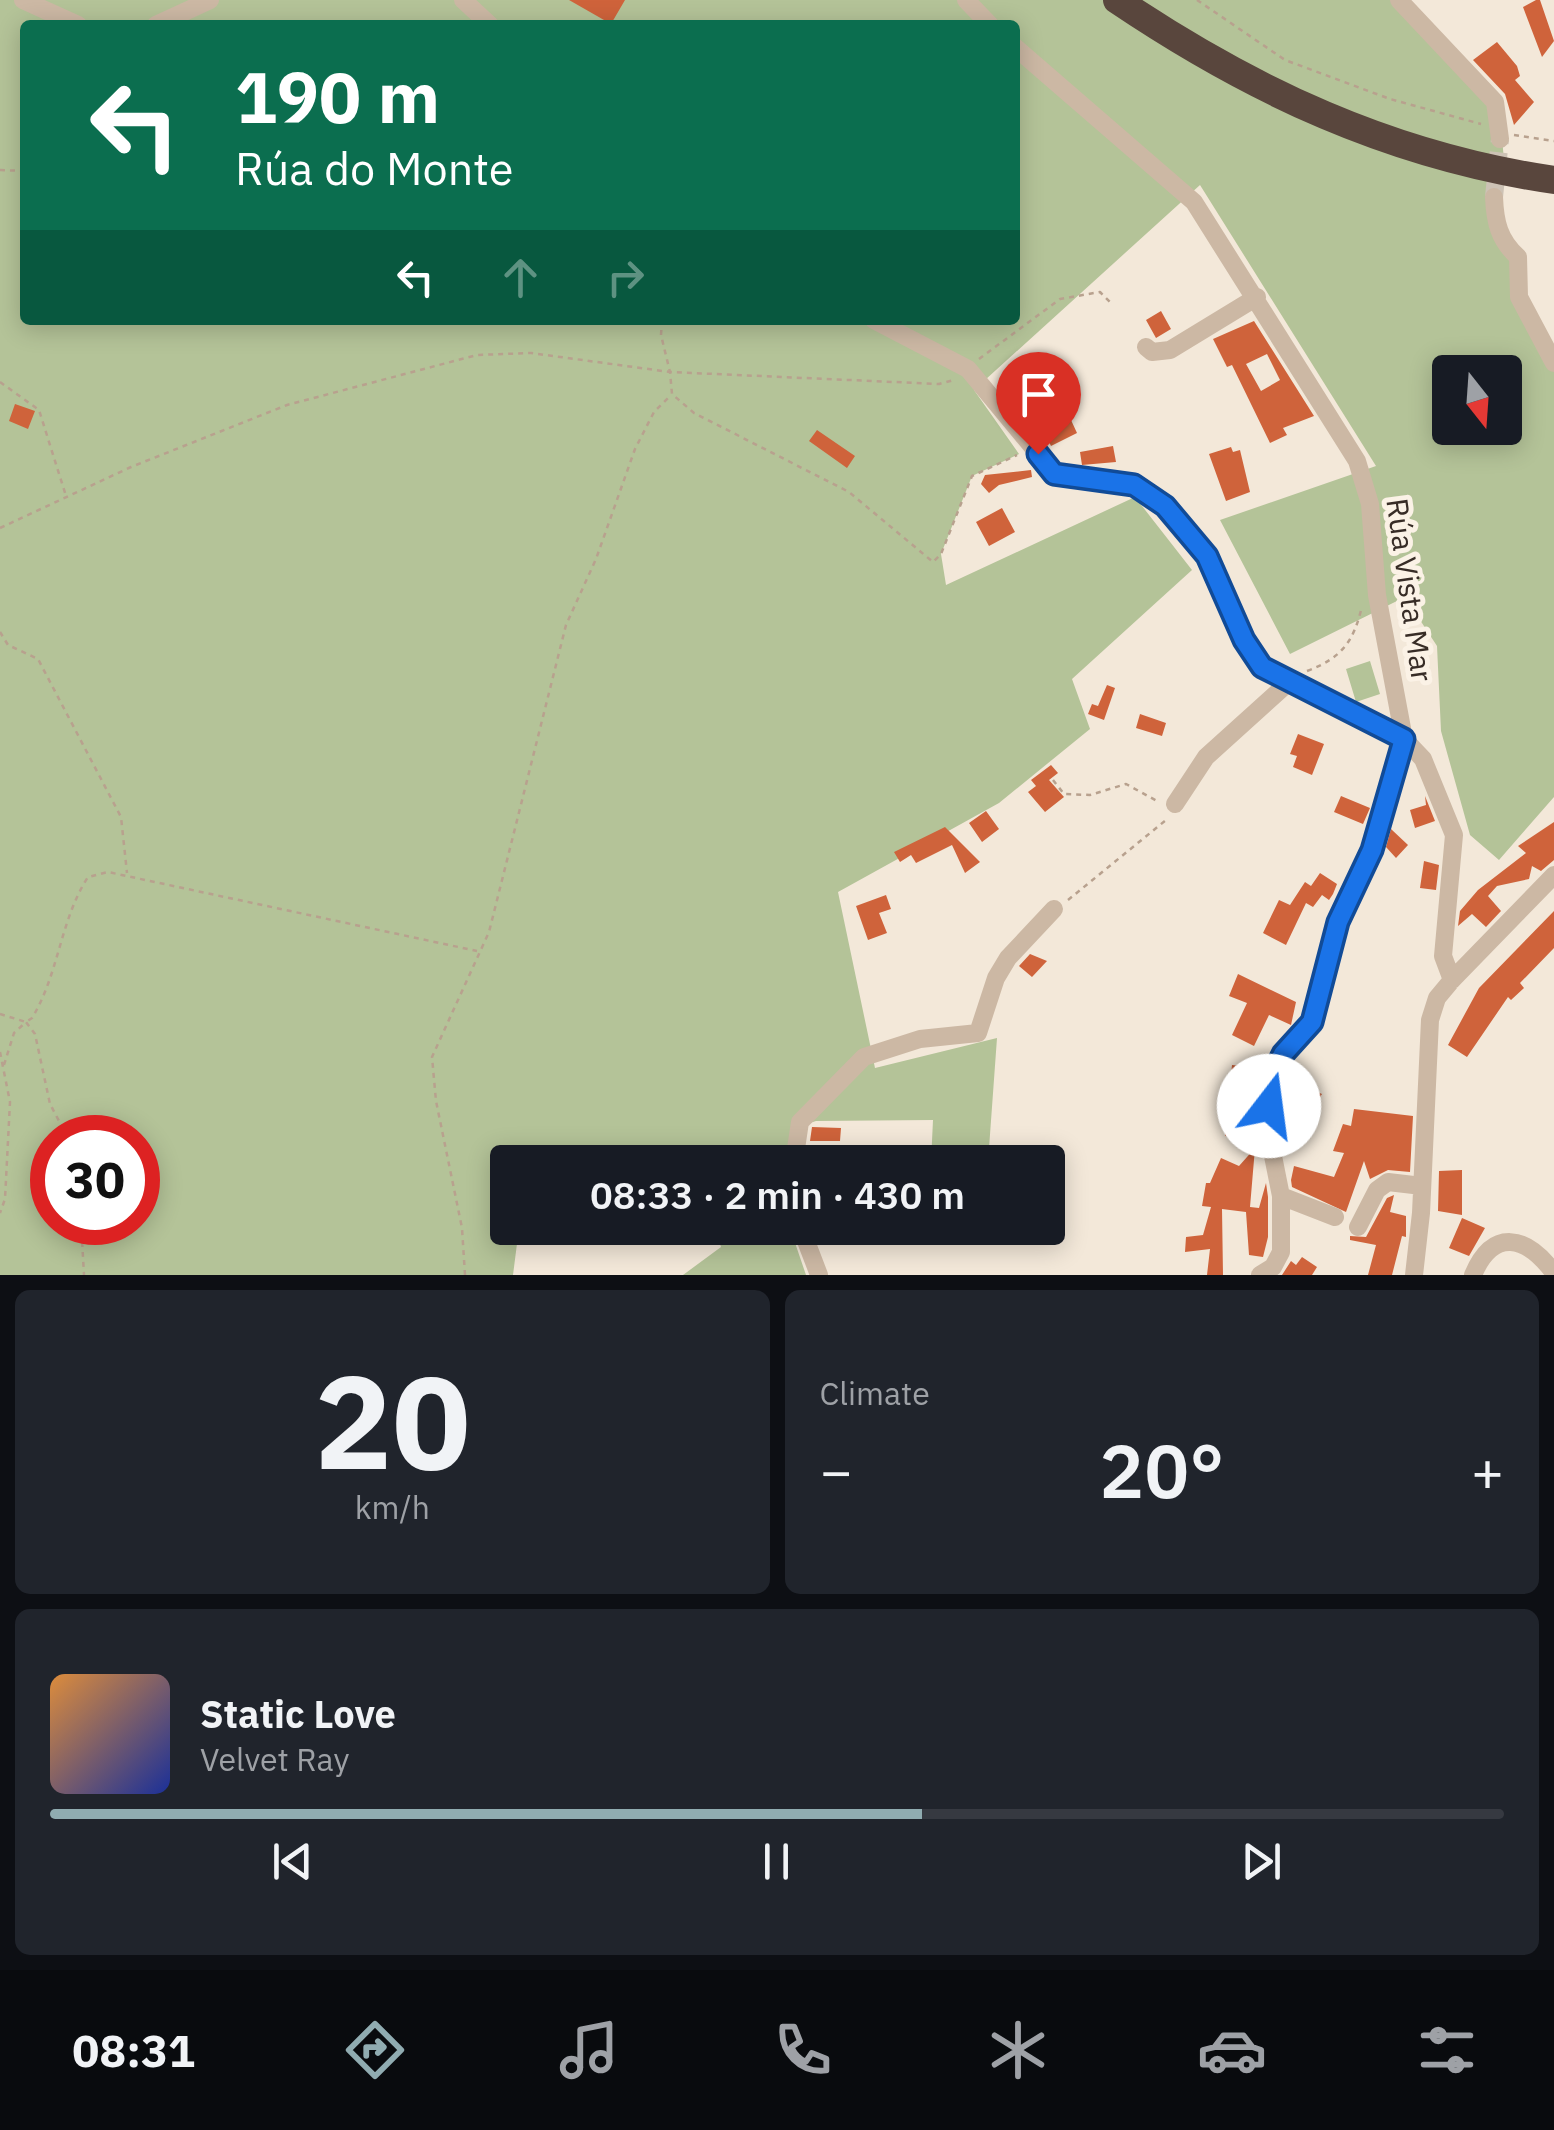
<!DOCTYPE html>
<meta charset="utf-8">
<style>
:root{--surface:#171b24;--page:#20242c;--text:#f1f3f6;--muted:#9ea1a6;--line:#363941;--accent:#90acb1}
body{margin:0;font-family:"IBM Plex Sans",sans-serif;background:var(--page);color:var(--text);height:100vh;display:flex;flex-direction:column;font-size:38px;white-space:nowrap}
*{box-sizing:border-box;margin:0}
p{font-size:32px;color:var(--muted)}
.icon{flex:none;width:55px;height:55px;fill:none;stroke:currentColor;stroke-width:2;stroke-linecap:round;stroke-linejoin:round}
.map{position:relative;height:1275px;overflow:hidden}
.sheet{display:flex;flex-direction:column;gap:15px;padding:15px;background:#0d0f14;flex:1}
.sheet>*{flex:none}
.top-card{position:absolute;left:20px;top:20px;width:1000px;height:305px;border-radius:10px;box-shadow:0 5px 25px #0003;background:#0b6e4f;color:#fff;overflow:hidden}
.needle{width:65px;rotate:163deg}
.tools{position:absolute;left:1432px;top:355px;display:grid;gap:20px}
.tools a{display:grid;place-items:center;width:90px;height:90px;border-radius:10px;background:var(--surface);box-shadow:0 5px 25px #0003;font-size:50px}
.speed{position:absolute;left:30px;top:1115px;display:flex;gap:20px;font-size:50px;font-weight:700;text-align:center}
.speed>*{display:grid;place-content:center;width:130px;height:130px;border-radius:50%;background:var(--surface);box-shadow:0 5px 25px #0003;line-height:1}
.speed .limit{border:15px solid #d22;background:#fff;color:#111}
.pin{position:absolute;display:grid;place-items:center;width:85px;height:85px;color:#fff;margin:-102px -42px;border-radius:50% 50% 50% 0;rotate:-45deg;box-shadow:0 0 10px #0007}
.pin .icon{rotate:45deg}
.me{position:absolute;width:110px;margin:-55px;rotate:15deg;stroke-linejoin:round;filter:drop-shadow(0 0 8px #0008)}
.turn{display:flex;align-items:center;gap:35px;height:210px;padding:0 50px;font-size:45px}
.turn .icon{width:130px;height:130px;stroke-width:2.5}
.turn b{display:block;font-size:70px;line-height:85px}
.lanes{display:flex;align-items:center;height:95px;padding:0 50px;background:#0003;justify-content:center;gap:50px;direction:ltr}
.lanes .off{opacity:.35}
.big{font-size:75px;font-weight:600;line-height:1.1}
.sheet .card{flex:1;display:flex;flex-direction:column;justify-content:center;gap:15px;min-width:0;padding:0 35px;border-radius:15px;background:var(--page)}
.sheet .dial{align-items:center;gap:0}
.dial b{font-size:130px;line-height:1}
.song{display:flex;align-items:center;gap:30px}
.cover{width:120px;height:120px;border-radius:15px;background:linear-gradient(135deg,hsl(30 70% 55%),hsl(230 70% 35%))}
.played{height:10px;border-radius:5px;background:linear-gradient(90deg,var(--accent) 60%,var(--line) 60%)}
.keys{display:flex;justify-content:space-around;direction:ltr}
.heat{display:flex;justify-content:space-between;align-items:center;font-size:55px;direction:ltr}
.sheet .tiles{flex:1;display:grid;gap:15px;grid-template-columns:1fr 1fr}
.card:last-child{grid-column:span 2}
.trip{position:absolute;left:490px;top:1145px;width:575px;height:100px;border-radius:10px;background:var(--surface);box-shadow:0 5px 25px #0003;font-weight:600;line-height:100px;text-align:center}
.dock{display:flex;height:160px;justify-content:space-around;align-items:center;background:#090b0e;color:var(--muted)}
.dock .icon{width:70px;height:70px}
.dock .selected{color:var(--accent)}
.dock b{font-size:45px;color:var(--text)}
.map>svg:first-child{display:block}
.green{fill:#b4c398;fill-rule:evenodd}
.building{fill:#cf633b;fill-rule:evenodd}
.lines{fill:none;stroke-linecap:round;stroke-linejoin:round}
.minor-tunnel{stroke:#cdc2b5;stroke-width:18;stroke-dasharray:18 9;stroke-linecap:butt}
.path{stroke:#b8a18e;stroke-width:2.5;stroke-dasharray:5 5;stroke-linecap:butt}
.minor{stroke:#ccb8a4;stroke-width:18}
.highway{stroke:#59463d;stroke-width:28}
.route-casing{stroke:#114b97;stroke-width:25}
.route{stroke:#1a73e8;stroke-width:18}
.labels{text-anchor:middle;stroke-width:10;stroke-linejoin:round;paint-order:stroke}
.street-label{font-size:30px;fill:#372c26;stroke:#fbf2e6}
</style>
<div class="map">
<svg width="1554" height="1275" viewBox="0 0 1554 1275">
<rect width="100%" height="100%" fill="#f3e8d9"/>
<path class="green" d="M 0,0 L 1399,0 L 1463,67 L 1501,125 L 1505,173 L 1496,172 L 1495,222 L 1507,247 L 1519,297 L 1554,363 L 1554,797 L 1499,860 L 1470,835 L 1441,731 L 1437,646 L 1405,597 L 1290,654 L 1220,520 L 1376,466 L 1200,185 L 974,390 L 1019,454 L 972,476 L 941,554 L 946,585 L 1135,497 L 1192,570 L 1072,679 L 1090,729 L 999,803 L 838,892 L 875,1068 L 997,1038 L 988,1162 L 931,1162 L 933,1120 L 816,1121 L 794,1128 L 789,1162 L 530,1157 L 528,1162 L 508,1162 L 508,1228 L 519,1228 L 513,1275 L 0,1275 ZM 25,25 L 1015,25 L 1015,320 L 25,320 ZM 1450,372 L 1505,372 L 1505,428 L 1450,428 ZM 52,1138 L 138,1138 L 138,1222 L 52,1222 Z
M 1370,661 L 1380,694 L 1356,702 L 1346,669 Z
M 715,1228 L 790,1228 L 806,1275 L 683,1275 L 721,1247 Z"/>
<path class="building" d="M 569,0 L 625,0 L 611,24 Z
M 1536,0 L 1540,0 L 1554,41 L 1542,57 L 1523,7 Z
M 1497,42 L 1517,66 L 1520,76 L 1515,80 L 1534,102 L 1514,125 L 1505,94 L 1473,60 Z
M 1161,311 L 1171,329 L 1156,338 L 1146,320 Z
M 1254,321 L 1314,416 L 1283,428 L 1287,435 L 1270,443 L 1232,365 L 1227,367 L 1213,339 ZM 1267,354 L 1280,380 L 1261,391 L 1246,364 Z
M 15,404 L 35,411 L 28,429 L 9,421 Z
M 1065,407 L 1077,433 L 1051,446 L 1038,419 Z
M 817,430 L 855,456 L 847,468 L 809,441 Z
M 1113,446 L 1116,462 L 1082,465 L 1080,452 Z
M 1231,447 L 1233,452 L 1240,450 L 1250,492 L 1226,501 L 1209,454 Z
M 1031,470 L 1032,477 L 999,485 L 989,493 L 981,484 L 985,475 Z
M 1002,508 L 1015,532 L 989,546 L 976,522 Z
M 1107,685 L 1115,688 L 1104,720 L 1088,714 L 1092,704 L 1098,706 Z
M 1140,714 L 1166,723 L 1162,736 L 1136,728 Z
M 1298,734 L 1324,744 L 1312,775 L 1293,767 L 1297,756 L 1290,754 Z
M 1051,765 L 1058,773 L 1049,780 L 1064,797 L 1045,812 L 1028,792 L 1036,786 L 1031,780 Z
M 1341,796 L 1370,808 L 1363,824 L 1334,812 Z
M 1425,796 L 1435,821 L 1415,828 L 1410,810 L 1426,805 Z
M 986,811 L 999,829 L 982,842 L 969,823 Z
M 1554,822 L 1554,860 L 1541,871 L 1532,866 L 1529,879 L 1497,886 L 1488,896 L 1501,911 L 1486,927 L 1472,914 L 1458,926 L 1460,911 L 1478,890 L 1526,853 L 1518,846 Z
M 945,827 L 980,862 L 965,873 L 952,845 L 916,863 L 911,855 L 900,862 L 894,852 Z
M 1391,829 L 1408,845 L 1396,858 L 1386,847 Z
M 1424,861 L 1439,865 L 1436,890 L 1420,888 Z
M 1320,873 L 1337,884 L 1333,894 L 1329,900 L 1322,895 L 1313,907 L 1306,903 L 1286,945 L 1263,933 L 1279,900 L 1290,905 L 1305,882 L 1311,886 Z
M 886,895 L 891,909 L 879,913 L 887,933 L 868,940 L 856,906 Z
M 1554,911 L 1554,948 L 1520,983 L 1524,988 L 1511,1000 L 1508,997 L 1467,1057 L 1448,1045 L 1479,988 Z
M 1030,954 L 1047,961 L 1032,977 L 1019,966 Z
M 1238,974 L 1296,1002 L 1291,1025 L 1269,1015 L 1254,1046 L 1232,1035 L 1247,1003 L 1229,996 Z
M 1232,1065 L 1262,1068 L 1256,1139 L 1225,1136 Z
M 1289,1071 L 1293,1075 L 1290,1081 L 1322,1094 L 1309,1113 L 1316,1116 L 1303,1145 L 1282,1138 Z
M 1354,1109 L 1413,1116 L 1410,1172 L 1388,1170 L 1370,1179 L 1364,1161 L 1346,1212 L 1292,1187 L 1291,1180 L 1294,1166 L 1334,1177 L 1344,1153 L 1333,1151 L 1343,1124 L 1351,1126 Z
M 812,1127 L 841,1128 L 840,1141 L 810,1141 Z
M 1255,1148 L 1250,1207 L 1259,1208 L 1266,1183 L 1268,1197 L 1268,1237 L 1263,1257 L 1249,1255 L 1246,1212 L 1222,1209 L 1223,1275 L 1207,1275 L 1210,1249 L 1185,1252 L 1186,1237 L 1203,1235 L 1211,1207 L 1202,1206 L 1206,1183 L 1210,1183 L 1221,1158 L 1239,1166 Z
M 1462,1170 L 1462,1215 L 1438,1211 L 1439,1171 Z
M 1394,1195 L 1390,1212 L 1406,1216 L 1406,1237 L 1402,1236 L 1392,1275 L 1368,1275 L 1376,1245 L 1350,1240 L 1350,1236 L 1366,1237 L 1387,1198 Z
M 1462,1218 L 1485,1228 L 1469,1256 L 1449,1248 Z
M 1302,1257 L 1317,1267 L 1312,1275 L 1282,1275 L 1291,1261 L 1296,1265 Z"/>
<g class="lines">
<path class="minor-tunnel" d="M 1494,197 L 1500,139"/>
<path class="path" d="M 1197,0 L 1285,60 L 1390,99 L 1481,124
M 1514,135 L 1554,141
M 0,170 L 25,171
M 662,320 L 661,335 L 670,372 L 939,384 L 954,380
M 979,359 L 1060,299 L 1100,292 L 1110,302
M 0,382 L 39,410 L 66,496
M 0,528 L 131,467 L 287,405 L 477,355 L 531,353 L 670,372 L 672,394 L 694,413 L 849,492 L 933,562 L 941,554 L 972,476 L 1017,455
M 0,632 L 8,645 L 38,659 L 121,817 L 127,873
M 1307,671 C 1342,658 1354,641 1362,606
M 1053,780 L 1064,794 L 1090,795 L 1126,784 L 1157,801
M 1068,900 L 1166,820
M 0,1014 L 26,1022 L 32,1018 C 59,974 60,920 88,877 L 108,872 L 477,951
M 0,1052 L 10,1102 L 5,1199 L 0,1213
M 4,1065 L 14,1033 L 26,1022 L 35,1034 L 50,1104 L 68,1138
M 81,1222 L 84,1275
M 465,1275 L 462,1228 L 436,1101 L 432,1057 L 489,932 L 566,625 L 596,559 L 635,449 L 654,412 L 671,395"/>
<path class="minor" d="M 23,0 L 78,25
M 463,0 L 490,25
M 966,0 L 990,25
M 1399,0 L 1495,102 L 1500,139
M 156,25 L 210,0
M 1015,47 L 1194,202 L 1357,461 L 1370,504 L 1377,595 L 1404,739 L 1372,849 L 1338,922 L 1312,1022 L 1283,1054 L 1273,1074 L 1269,1136 L 1281,1196 L 1281,1252 L 1273,1267 L 1260,1275
M 1494,197 C 1495,222 1499,240 1518,257 L 1519,297 L 1554,363
M 874,320 L 968,369 L 1055,474 L 1134,485 L 1165,506 L 1207,556 L 1243,640 L 1261,667 L 1404,739 L 1423,759 L 1454,835 L 1443,956 L 1452,980
M 1146,347 L 1152,352 L 1170,350 L 1257,297
M 1175,804 L 1206,757 L 1289,682
M 794,1162 L 800,1122 L 864,1057 L 920,1039 L 978,1033 L 996,978 L 1008,958 L 1054,909
M 1281,1196 L 1335,1217
M 1358,1227 L 1377,1190 L 1388,1182 L 1422,1186
M 801,1228 L 819,1275
M 1414,1275 L 1421,1213 L 1430,1020 L 1437,998 L 1452,980 L 1554,875
M 1473,1275 C 1493,1228 1526,1235 1554,1273"/>
<path class="highway" d="M 1117,0 C 1252,91 1391,156 1554,180"/>
</g>
<g class="lines">
<defs>
<path id="route" d="M 1038,454 L 1054,474 L 1134,485 L 1165,506 L 1207,556 L 1244,640 L 1262,667 L 1404,739 L 1372,850 L 1338,922 L 1312,1022 L 1283,1054 L 1273,1074 L 1269,1106"/>
</defs>
<use href="#route" class="route-casing"/>
<use href="#route" class="route"/>
</g>
<g class="labels">
<g class="street-label">
<text transform="translate(1409 590) rotate(82)" y="10">Rúa Vista Mar</text>
</g>
</g>
</svg>
<div class="tools">
<a><svg class="needle" viewBox="-14 -14 28 28"><path d="M0-13l5 13h-10z" fill="#e53935"/><path d="M0 13l5-13h-10z" fill="#9ea1a6"/></svg></a>
</div>
<div class="speed"><div class="limit">30</div></div>
<div class="pin" style="left:1038px;top:454px;background:#d93025"><svg class="icon" aria-label="arrive" viewBox="0 0 24 24"><path d="M6 21V4h12l-3 4 3 4H6"/></svg></div>
<svg class="me" style="left:1269px;top:1106px" viewBox="-20 -20 40 40"><circle r="19" fill="#fff"/><path d="M0-13L10 11 0 6-10 11z" fill="#1a73e8"/></svg>
<div class="trip">08:33 · 2 min · 430 m</div>
<div class="top-card">
<div class="turn"><svg class="icon" aria-label="left" viewBox="0 0 24 24"><path d="M17 20v-9H6M10 6l-5 5 5 5"/></svg><div><b>190 m</b>Rúa do Monte</div></div>
<div class="lanes"><svg class="icon" aria-label="left" viewBox="0 0 24 24"><path d="M17 20v-9H6M10 6l-5 5 5 5"/></svg><svg class="icon off" aria-label="ahead" viewBox="0 0 24 24"><path d="M12 20V5M6 11l6-6 6 6"/></svg><svg class="icon off" aria-label="right" viewBox="0 0 24 24"><path d="M7 20v-9h11M14 6l5 5-5 5"/></svg></div>
</div>
</div>
<section class="sheet">
<div class="tiles">
<div class="card dial"><b>20</b><p>km/h</p></div>
<div class="card"><p>Climate</p>
<div class="heat"><a>−</a><b class="big">20°</b><a>+</a></div>
</div>
<div class="card">
<div class="song"><i class="cover"></i><div><b>Static Love</b><p>Velvet Ray</p></div></div>
<div class="played"></div>
<div class="keys"><svg class="icon" aria-label="previous" viewBox="0 0 24 24"><path d="M18 5L8 12l10 7zM5 5v14"/></svg><svg class="icon" aria-label="pause" viewBox="0 0 24 24"><path d="M8 5v14M16 5v14"/></svg><svg class="icon" aria-label="next" viewBox="0 0 24 24"><path d="M6 5l10 7-10 7zM19 5v14"/></svg></div>
</div>
</div>
</section>
<nav class="dock">
<b>08:31</b>
<svg class="icon selected" aria-label="directions" viewBox="0 0 24 24"><path d="M12 3l9 9-9 9-9-9zM9 14v-3h6M13 9l2 2-2 2"/></svg>
<svg class="icon" aria-label="music" viewBox="0 0 24 24"><path d="M9 18V5l10-2v13"/><circle cx="6" cy="18" r="3"/><circle cx="16" cy="16" r="3"/></svg>
<svg class="icon" aria-label="phone" viewBox="0 0 24 24"><path d="M5 4h4l2 5-3 2q2 4 5 5l2-3 5 2v4C11 20 4 13 5 4z"/></svg>
<svg class="icon" aria-label="climate" viewBox="0 0 24 24"><path d="M12 3v18M4 7l16 10M4 17L20 7"/></svg>
<svg class="icon" aria-label="car" viewBox="0 0 24 24"><path d="M5 17H2v-5l4-1 3-4h7l3 4 3 1v5h-3M9 17h6M6 11h13"/><circle cx="7" cy="17" r="2"/><circle cx="17" cy="17" r="2"/></svg>
<svg class="icon" aria-label="filters" viewBox="0 0 24 24"><path d="M4 7h16M4 17h16"/><circle cx="9" cy="7" r="2"/><circle cx="15" cy="17" r="2"/></svg>
</nav>
